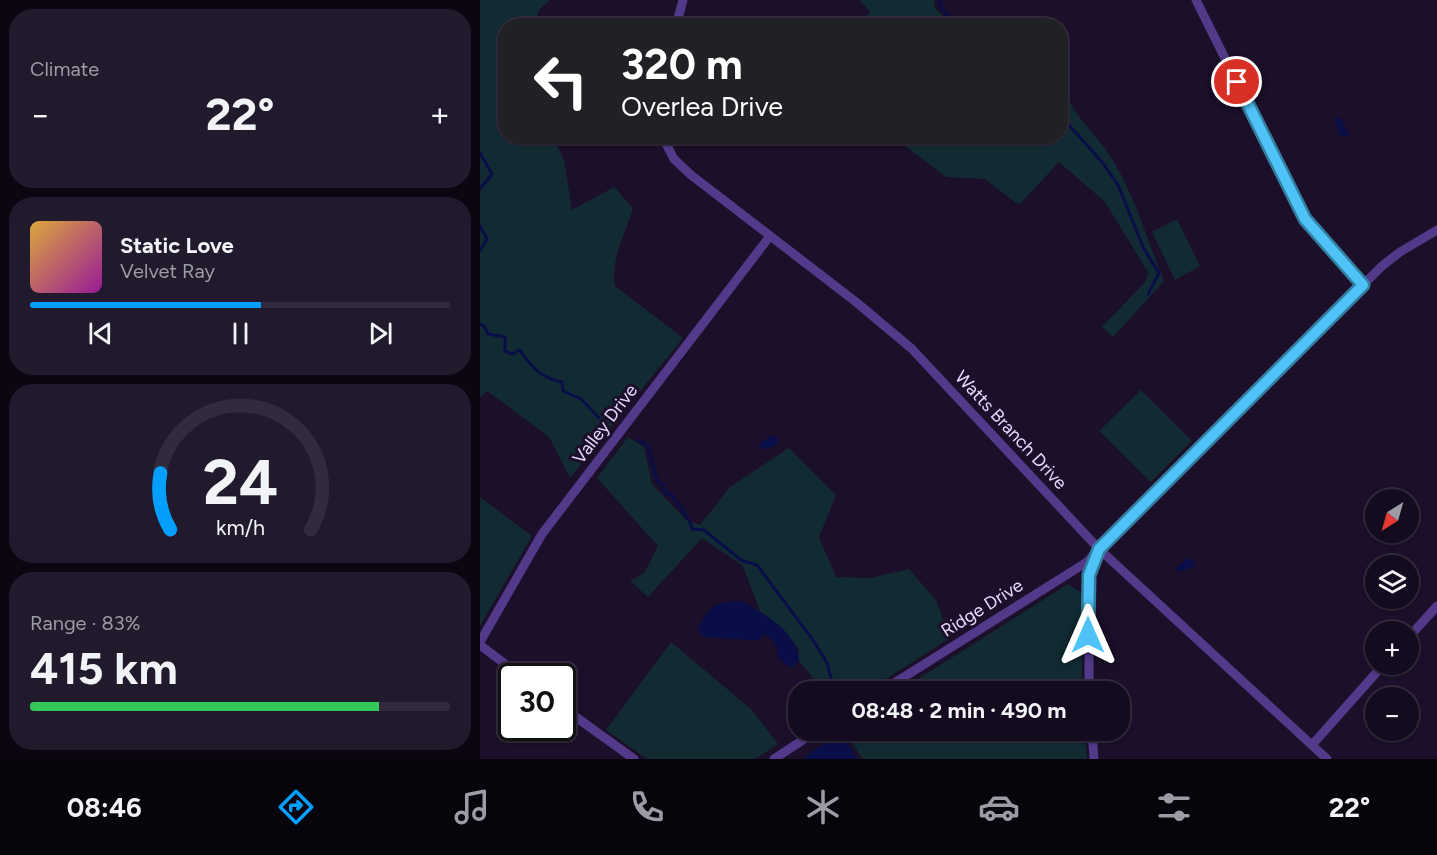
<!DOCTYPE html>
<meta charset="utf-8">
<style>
:root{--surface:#140b1f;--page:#21192c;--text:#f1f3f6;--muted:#9d9ba4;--line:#332b3d;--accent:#039fff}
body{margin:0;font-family:Figtree,sans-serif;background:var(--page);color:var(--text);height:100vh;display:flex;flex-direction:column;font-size:22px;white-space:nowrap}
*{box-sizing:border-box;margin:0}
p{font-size:20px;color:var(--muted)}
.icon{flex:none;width:33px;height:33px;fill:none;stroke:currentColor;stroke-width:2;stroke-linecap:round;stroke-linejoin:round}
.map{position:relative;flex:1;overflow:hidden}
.sheet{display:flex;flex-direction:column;gap:9px;padding:9px;background:#0b0611;width:480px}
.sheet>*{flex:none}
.hud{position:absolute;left:18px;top:18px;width:570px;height:126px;border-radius:24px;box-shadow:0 2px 4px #0004,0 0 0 2px var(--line);background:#202124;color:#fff;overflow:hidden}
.needle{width:39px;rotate:217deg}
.controls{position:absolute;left:885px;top:489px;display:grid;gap:12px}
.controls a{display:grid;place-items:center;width:54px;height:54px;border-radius:50%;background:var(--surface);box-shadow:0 2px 4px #0004,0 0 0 2px var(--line);font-size:30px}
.speed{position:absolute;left:18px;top:663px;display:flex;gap:12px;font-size:30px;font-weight:700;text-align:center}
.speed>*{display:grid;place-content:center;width:78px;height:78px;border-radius:50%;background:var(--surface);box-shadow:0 2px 4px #0004,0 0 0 2px var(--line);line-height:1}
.speed .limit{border:3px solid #111;border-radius:9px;background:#fff;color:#111}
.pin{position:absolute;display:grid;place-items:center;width:51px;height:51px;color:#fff;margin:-26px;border:3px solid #fff;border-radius:50%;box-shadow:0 2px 6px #0007}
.me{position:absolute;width:66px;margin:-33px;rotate:0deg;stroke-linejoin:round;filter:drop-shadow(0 0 4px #0008)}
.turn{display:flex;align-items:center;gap:21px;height:126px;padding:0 24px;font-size:27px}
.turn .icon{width:78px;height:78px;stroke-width:2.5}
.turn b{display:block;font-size:42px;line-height:51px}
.big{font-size:45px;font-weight:700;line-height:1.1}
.sheet .widget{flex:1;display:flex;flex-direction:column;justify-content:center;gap:9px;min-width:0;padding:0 21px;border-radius:24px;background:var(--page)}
.sheet .dial{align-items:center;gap:0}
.dial svg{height:156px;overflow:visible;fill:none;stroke:var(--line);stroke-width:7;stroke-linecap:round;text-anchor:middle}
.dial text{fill:var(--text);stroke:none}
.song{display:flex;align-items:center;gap:18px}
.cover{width:72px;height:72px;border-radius:9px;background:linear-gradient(135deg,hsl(40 70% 55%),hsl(300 70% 35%))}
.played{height:6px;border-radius:3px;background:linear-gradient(90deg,var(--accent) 55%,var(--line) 55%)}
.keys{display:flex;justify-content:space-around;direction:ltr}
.heat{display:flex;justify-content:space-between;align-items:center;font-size:33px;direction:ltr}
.charge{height:9px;border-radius:4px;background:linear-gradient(90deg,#34c759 83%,var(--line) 0)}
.trip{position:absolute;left:308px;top:681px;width:342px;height:60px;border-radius:24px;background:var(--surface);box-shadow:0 2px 4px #0004,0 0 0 2px var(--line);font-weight:700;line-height:60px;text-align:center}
.tab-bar{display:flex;height:96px;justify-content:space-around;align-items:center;background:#08040c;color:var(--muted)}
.tab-bar .icon{width:42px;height:42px}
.tab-bar .selected{color:var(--accent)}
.tab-bar b{font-size:27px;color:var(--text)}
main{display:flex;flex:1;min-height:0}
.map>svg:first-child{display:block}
.green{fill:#122b33}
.water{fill:#090e49}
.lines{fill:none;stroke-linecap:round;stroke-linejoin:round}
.stream{stroke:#090e49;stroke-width:3}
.minor{stroke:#52398a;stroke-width:9}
.route-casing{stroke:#337fa1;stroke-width:15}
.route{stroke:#4fc3f7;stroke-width:10}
.labels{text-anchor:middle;stroke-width:6;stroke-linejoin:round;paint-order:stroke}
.street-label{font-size:18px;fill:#e7d7ff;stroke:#1b0f29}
</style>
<main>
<section class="sheet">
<div class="widget"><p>Climate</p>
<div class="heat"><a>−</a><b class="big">22°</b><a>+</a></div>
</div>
<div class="widget">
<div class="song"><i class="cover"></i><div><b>Static Love</b><p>Velvet Ray</p></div></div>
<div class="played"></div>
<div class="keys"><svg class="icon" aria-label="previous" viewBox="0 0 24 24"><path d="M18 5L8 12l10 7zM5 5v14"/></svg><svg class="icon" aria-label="pause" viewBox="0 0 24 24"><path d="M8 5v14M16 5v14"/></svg><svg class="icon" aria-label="next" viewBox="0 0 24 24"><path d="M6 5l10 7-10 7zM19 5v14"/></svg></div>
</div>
<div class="widget dial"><svg viewBox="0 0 100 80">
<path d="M14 69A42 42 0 1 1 86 69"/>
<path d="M14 69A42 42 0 0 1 9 40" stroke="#039fff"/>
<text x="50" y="56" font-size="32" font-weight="700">24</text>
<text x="50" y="72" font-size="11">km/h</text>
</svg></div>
<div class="widget"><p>Range · 83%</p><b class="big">415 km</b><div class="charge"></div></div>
</section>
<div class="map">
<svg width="957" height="759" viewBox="0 0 957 759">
<rect width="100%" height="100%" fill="#1b0f29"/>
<path class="green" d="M 0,0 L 70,0 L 58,11 L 57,25 L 26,26 L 26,136 L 73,137 L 84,160 L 92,210 L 134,187 L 153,208 C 145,237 131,255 135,286 L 203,338 L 90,478 L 69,437 L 7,391 L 0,398 Z
M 379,0 L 454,0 L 455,8 L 472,25 L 382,25 L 390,11 Z
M 586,103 L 591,103 C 601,123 617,136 629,154 C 654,192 667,240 684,281 L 633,337 L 622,327 L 666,281 L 668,272 L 625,202 L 579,162 L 539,205 L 505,179 L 466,177 L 413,137 L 580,136 L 581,106 Z
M 697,219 L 720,266 L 695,280 L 672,232 Z
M 661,390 L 712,441 L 671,482 L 619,431 Z
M 148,437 L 164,447 L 172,484 L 206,520 L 220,525 L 250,487 L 309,448 L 356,495 L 339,537 L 356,577 L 390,578 L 429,569 L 456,600 L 470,638 L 387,691 L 344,691 L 319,661 L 318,648 L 301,627 L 280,611 L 263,566 L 222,538 L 168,597 L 150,581 L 164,573 L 178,546 L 117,478 Z
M 0,497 L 52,536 L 0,626 Z
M 588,584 L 602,593 L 602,691 L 419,691 Z
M 191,642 L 272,710 L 298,744 L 275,759 L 167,759 L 126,730 Z
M 363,731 L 605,731 L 607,759 L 383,759 Z"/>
<path class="water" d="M 860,117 L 869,135 L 864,137 L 859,135 L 855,119 Z
M 293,435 L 298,439 L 297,445 L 286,449 L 280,448 L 279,444 Z
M 708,558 L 714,561 L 713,567 L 698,572 L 696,568 Z
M 261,601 C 285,614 318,632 319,661 L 311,668 L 298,658 C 298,647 294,639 284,634 L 279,640 L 272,640 L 224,637 L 220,633 L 218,627 C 232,604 235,603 261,601 Z
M 356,737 L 365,739 L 377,759 L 325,759 L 328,754 Z"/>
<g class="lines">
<path class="stream" d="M 460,0 C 461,14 473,21 485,22 L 487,26
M 580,115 L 622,162 L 638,185 L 664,249 L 679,273 L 668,294
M 0,153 L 12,174 L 0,189
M 0,226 L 7,239 L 0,251
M 0,324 L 4,326 L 8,334 L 25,337 L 25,351 L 32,354 L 40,350 C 51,367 61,378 82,382 L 83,391 L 101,399 L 119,418
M 158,440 L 168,446 L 177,481 L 183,485 L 185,494 L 191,494 L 210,522 L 212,529 L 224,530 L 261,560 L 277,565 L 333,640 L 347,663 L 351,678 L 359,692"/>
<path class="minor" d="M 716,0 L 825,219 L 883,285
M 196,26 L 203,0
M 182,136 L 194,159 L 211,175 L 376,302 L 432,349 L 619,549 L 847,759
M 928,638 L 957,606
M 0,642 L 62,534 L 290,236
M 0,645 L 41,676
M 400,692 L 607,562 L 615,553
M 609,692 L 609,575 L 619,549 L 902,266 L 920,252 L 957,230
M 82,707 L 154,759
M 612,730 L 614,759
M 832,745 L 904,664
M 294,759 L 338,730"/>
</g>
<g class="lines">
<defs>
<path id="route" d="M 608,635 L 609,575 L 619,549 L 883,285 L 825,219 L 757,82"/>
</defs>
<use href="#route" class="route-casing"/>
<use href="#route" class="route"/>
</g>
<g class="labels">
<g class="street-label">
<text transform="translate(125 424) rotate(-53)" y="6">Valley Drive</text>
<text transform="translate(531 430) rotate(47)" y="6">Watts Branch Drive</text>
<text transform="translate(502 608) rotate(-32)" y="6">Ridge Drive</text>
</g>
</g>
</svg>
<div class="controls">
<a><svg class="needle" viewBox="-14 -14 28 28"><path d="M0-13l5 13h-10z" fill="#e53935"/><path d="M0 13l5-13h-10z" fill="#9d9ba4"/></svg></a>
<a><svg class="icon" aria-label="layers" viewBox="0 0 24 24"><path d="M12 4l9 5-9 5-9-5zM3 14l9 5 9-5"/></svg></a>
<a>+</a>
<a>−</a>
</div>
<div class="speed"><div class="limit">30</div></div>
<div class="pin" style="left:757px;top:82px;background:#d93025"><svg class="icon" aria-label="arrive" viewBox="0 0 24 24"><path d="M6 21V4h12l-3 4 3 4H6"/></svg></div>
<svg class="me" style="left:608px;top:635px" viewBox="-20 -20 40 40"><path d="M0-17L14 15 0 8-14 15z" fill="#4fc3f7" stroke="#fff" stroke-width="4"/></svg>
<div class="trip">08:48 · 2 min · 490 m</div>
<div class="hud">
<div class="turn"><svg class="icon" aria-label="left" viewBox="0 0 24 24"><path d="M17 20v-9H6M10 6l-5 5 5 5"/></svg><div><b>320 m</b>Overlea Drive</div></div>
</div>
</div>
</main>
<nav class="tab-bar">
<b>08:46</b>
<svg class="icon selected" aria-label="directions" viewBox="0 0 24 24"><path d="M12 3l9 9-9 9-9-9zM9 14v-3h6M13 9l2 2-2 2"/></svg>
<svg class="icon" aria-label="music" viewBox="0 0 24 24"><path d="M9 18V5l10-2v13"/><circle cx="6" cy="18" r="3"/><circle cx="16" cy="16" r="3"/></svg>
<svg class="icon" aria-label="phone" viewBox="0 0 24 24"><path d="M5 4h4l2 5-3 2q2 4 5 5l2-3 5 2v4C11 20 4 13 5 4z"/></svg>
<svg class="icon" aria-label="climate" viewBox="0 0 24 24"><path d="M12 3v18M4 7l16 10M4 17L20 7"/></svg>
<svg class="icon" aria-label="car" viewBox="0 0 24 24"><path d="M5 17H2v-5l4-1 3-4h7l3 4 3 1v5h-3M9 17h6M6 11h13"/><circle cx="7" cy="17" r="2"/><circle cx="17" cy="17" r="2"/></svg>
<svg class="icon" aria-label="filters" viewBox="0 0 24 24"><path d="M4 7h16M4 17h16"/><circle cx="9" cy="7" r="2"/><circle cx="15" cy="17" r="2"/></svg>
<b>22°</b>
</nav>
